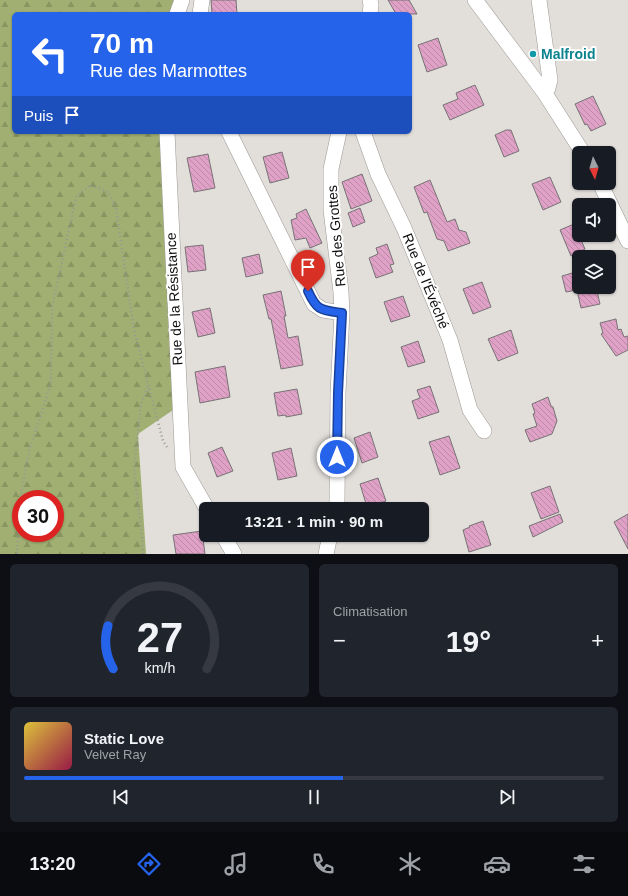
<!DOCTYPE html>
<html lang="fr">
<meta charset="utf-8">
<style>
:root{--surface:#171b24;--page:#20242c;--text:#f1f3f6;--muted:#9ea1a6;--line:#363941;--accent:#2563eb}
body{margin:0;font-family:Arial,sans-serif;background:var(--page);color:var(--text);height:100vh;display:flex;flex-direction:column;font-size:15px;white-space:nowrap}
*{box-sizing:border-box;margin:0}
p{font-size:13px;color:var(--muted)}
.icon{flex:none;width:22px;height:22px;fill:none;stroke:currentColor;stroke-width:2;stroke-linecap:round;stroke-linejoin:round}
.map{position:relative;height:554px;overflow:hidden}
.sheet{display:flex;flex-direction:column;gap:10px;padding:10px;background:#0d0f14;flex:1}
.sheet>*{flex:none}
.banner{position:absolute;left:12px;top:12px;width:400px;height:122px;border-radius:6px;box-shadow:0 1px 3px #0004;background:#2563eb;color:#fff;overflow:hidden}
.needle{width:26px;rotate:175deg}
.fabs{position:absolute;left:572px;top:146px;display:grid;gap:8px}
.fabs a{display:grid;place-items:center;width:44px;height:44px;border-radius:6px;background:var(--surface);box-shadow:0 1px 3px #0004;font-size:20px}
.speed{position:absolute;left:12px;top:490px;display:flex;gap:8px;font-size:20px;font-weight:700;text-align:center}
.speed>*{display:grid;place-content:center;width:52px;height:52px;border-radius:50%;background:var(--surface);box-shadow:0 1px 3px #0004;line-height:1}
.speed .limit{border:6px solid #d22;background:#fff;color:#111}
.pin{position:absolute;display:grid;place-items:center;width:34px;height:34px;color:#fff;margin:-41px -17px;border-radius:50% 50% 50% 0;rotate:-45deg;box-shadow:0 0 4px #0007}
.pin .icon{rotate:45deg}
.me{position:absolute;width:44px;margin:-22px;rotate:0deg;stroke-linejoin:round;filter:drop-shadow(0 0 3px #0008)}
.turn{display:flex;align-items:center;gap:14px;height:84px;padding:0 12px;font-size:18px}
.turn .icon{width:52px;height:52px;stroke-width:2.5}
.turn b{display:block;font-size:28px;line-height:34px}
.then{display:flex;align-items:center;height:38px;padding:0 12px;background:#0003;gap:8px;font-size:15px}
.big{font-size:30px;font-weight:600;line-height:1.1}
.sheet .widget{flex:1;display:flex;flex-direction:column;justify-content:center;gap:6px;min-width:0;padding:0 14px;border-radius:6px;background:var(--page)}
.sheet .dial{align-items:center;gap:0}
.dial svg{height:104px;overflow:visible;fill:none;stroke:var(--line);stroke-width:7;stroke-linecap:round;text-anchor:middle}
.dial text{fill:var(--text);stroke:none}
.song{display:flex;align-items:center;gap:12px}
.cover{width:48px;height:48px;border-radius:6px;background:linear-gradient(135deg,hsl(50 70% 55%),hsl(340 70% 35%))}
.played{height:4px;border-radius:2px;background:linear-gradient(90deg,var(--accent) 55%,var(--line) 55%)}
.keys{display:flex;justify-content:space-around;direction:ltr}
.heat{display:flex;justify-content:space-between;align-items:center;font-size:22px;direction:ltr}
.sheet .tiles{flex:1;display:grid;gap:10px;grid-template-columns:1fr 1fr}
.widget:last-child{grid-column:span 2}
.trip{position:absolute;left:199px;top:502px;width:230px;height:40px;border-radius:6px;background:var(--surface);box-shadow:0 1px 3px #0004;font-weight:600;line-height:40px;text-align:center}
.tabs{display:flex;height:64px;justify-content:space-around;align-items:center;background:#090b0e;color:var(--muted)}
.tabs .icon{width:28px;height:28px}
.tabs .current{color:var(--accent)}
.tabs b{font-size:18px;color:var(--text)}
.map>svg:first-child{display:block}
.forest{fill:url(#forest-firs);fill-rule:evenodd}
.building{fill:url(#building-back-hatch);stroke:#777375}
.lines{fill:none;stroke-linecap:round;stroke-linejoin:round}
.street-casing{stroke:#9c9995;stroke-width:16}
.path{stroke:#999794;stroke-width:2.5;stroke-dasharray:1 3;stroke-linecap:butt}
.street{stroke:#fff;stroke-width:15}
.route-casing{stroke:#184099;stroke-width:10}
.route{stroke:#2563eb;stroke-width:7}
.culture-dot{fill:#0f9aa8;stroke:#fff;stroke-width:1.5}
.labels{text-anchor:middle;stroke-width:4;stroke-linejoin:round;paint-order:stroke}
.culture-label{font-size:14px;font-weight:bold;fill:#0d838f;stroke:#fff;text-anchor:start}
.street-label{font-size:14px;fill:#0f0e0d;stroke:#fff}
</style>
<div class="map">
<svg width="628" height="554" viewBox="0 0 628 554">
<defs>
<pattern id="forest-firs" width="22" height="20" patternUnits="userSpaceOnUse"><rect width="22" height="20" fill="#a1b072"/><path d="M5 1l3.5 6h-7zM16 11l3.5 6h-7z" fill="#899662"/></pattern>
<pattern id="building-back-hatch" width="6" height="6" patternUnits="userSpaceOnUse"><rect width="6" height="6" fill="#dfa1c5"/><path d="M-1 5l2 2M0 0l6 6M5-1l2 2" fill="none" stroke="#be89a8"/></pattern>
</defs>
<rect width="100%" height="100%" fill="#e2dfdb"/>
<path class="forest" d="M 0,0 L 174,0 L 169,14 L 14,14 L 14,132 L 163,132 L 173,410 L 138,434 L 146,554 L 0,554 ZM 21,499 L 55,499 L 55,533 L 21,533 Z"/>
<path class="building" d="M 211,0 L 236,0 L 237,14 L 212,13 Z
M 388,0 L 409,0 L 417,14 L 396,14 Z
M 438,38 L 447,65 L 427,72 L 418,45 Z
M 475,85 L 484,105 L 450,120 L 443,105 L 458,99 L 456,93 Z
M 593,96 L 606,124 L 591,131 L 587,124 L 585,125 L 575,104 Z
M 506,130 L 511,130 L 519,151 L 504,157 L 495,135 Z
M 282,152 L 289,178 L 270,183 L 263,157 Z
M 208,154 L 215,188 L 194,192 L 187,158 Z
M 362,174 L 372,201 L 351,209 L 342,182 Z
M 550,177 L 561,202 L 543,210 L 532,184 Z
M 430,180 L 447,222 L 455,219 L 459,230 L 466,232 L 470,243 L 448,251 L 444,241 L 437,239 L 427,212 L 424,213 L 414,187 Z
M 360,208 L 365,222 L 353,227 L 348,213 Z
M 306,209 L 322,243 L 310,248 L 306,238 L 295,240 L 291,220 L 297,218 L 296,214 Z
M 574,224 L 585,249 L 571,256 L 560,230 Z
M 387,244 L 394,264 L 390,265 L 393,272 L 376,278 L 369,258 L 378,254 L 376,248 Z
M 203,245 L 206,270 L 188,272 L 185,247 Z
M 259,254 L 263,273 L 246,277 L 242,258 Z
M 579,271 L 579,287 L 596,287 L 600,304 L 581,308 L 577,290 L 566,292 L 562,276 Z
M 482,282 L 491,307 L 473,314 L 463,289 Z
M 281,291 L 286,316 L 284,316 L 288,338 L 298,336 L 303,365 L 281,369 L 271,319 L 269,319 L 263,295 Z
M 403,296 L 410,316 L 391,322 L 384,302 Z
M 210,308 L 215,333 L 198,337 L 192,312 Z
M 616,319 L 618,330 L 621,329 L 624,337 L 628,336 L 628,350 L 616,356 L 601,334 L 603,333 L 600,323 Z
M 511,330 L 518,353 L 498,361 L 488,339 Z
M 418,341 L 425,362 L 408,367 L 401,347 Z
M 225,366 L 230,397 L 200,403 L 195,372 Z
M 430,386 L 439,412 L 418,419 L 412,401 L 420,398 L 417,390 Z
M 297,389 L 302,414 L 286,417 L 286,415 L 278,416 L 274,393 Z
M 548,397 L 551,406 L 553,407 L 557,421 L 552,434 L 530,442 L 525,430 L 537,426 L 533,414 L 535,413 L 532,404 Z
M 370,432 L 378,457 L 362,463 L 354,438 Z
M 449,436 L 460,468 L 440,475 L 429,442 Z
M 222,447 L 233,471 L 217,477 L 208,453 Z
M 291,448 L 297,476 L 278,480 L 272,453 Z
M 378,478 L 386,501 L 367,507 L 360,484 Z
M 550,486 L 559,512 L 541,519 L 531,493 Z
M 560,514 L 563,522 L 533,537 L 529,526 Z
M 628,514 L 628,549 L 614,522 Z
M 483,521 L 491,545 L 469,552 L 463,530 L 470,527 L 469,526 Z
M 202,531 L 205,554 L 176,554 L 173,535 Z"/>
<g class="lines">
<defs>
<path id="street" d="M 475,0 L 544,92 L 583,153
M 539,0 L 550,80 L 548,88 L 544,92
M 177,14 L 182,0
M 200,14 L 202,0
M 370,14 L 371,5 L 370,0
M 167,132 L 183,467 L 207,509
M 229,132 L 314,304 L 323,310 L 342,313
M 363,132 L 378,174 L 404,228 L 450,340 L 470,410 L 484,431
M 600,183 L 628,241
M 335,509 L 337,502 L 338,393 L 342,313 L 341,292 L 331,210 L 331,169 L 339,132
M 223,535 L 234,554
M 326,554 L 330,535"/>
</defs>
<use href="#street" class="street-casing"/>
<path class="path" d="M 17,554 L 20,500 L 29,451 L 51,383 L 52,308 L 76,197 L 90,185 L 108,192 L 116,208 L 134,330 L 163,441 L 167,447
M 143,554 L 142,536 L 134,472 L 141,403 L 149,386"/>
<use href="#street" class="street"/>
</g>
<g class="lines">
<defs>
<path id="route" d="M 308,291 C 317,311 321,310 342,313 L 338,393 L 337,457"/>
</defs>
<use href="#route" class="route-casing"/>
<use href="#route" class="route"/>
</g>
<circle class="culture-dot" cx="533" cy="54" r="4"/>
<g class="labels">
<g class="culture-label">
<text x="541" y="59">Malfroid</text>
</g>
<g class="street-label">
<text transform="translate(336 236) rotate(-95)" y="5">Rue des Grottes</text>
<text transform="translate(426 281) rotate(68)" y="5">Rue de l'Évéché</text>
<text transform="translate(174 299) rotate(-93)" y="5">Rue de la Résistance</text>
</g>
</g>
</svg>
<div class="fabs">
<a><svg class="needle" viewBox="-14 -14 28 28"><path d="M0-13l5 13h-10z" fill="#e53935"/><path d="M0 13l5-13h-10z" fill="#9ea1a6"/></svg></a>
<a><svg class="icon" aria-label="sound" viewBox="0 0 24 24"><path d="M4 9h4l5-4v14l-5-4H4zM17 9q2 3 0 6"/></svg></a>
<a><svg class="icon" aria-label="layers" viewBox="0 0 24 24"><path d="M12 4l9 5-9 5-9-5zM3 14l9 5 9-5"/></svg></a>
</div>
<div class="speed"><div class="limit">30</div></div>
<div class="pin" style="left:308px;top:291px;background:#d93025"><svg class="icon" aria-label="arrive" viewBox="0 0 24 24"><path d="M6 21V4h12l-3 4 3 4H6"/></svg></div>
<svg class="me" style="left:337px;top:457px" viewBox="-20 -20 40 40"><circle r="17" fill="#2563eb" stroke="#fff" stroke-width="3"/><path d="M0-11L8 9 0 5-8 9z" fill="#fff"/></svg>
<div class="trip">13:21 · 1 min · 90 m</div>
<div class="banner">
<div class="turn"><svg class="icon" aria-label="left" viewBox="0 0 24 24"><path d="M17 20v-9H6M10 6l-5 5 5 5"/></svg><div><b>70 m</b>Rue des Marmottes</div></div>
<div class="then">Puis<svg class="icon" aria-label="arrive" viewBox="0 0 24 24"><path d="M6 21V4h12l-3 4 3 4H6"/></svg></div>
</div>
</div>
<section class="sheet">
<div class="tiles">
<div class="widget dial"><svg viewBox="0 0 100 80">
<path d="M14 69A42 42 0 1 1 86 69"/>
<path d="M14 69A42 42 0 0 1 10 36" stroke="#2563eb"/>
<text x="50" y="56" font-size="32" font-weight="700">27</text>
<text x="50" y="72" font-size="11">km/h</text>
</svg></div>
<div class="widget"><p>Climatisation</p>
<div class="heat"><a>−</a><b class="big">19°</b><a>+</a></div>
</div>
<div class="widget">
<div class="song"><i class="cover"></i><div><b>Static Love</b><p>Velvet Ray</p></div></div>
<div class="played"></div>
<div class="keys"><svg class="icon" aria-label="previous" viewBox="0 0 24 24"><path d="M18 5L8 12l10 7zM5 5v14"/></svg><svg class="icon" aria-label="pause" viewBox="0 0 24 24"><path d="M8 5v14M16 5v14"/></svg><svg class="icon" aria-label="next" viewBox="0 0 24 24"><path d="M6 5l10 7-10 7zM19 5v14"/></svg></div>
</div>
</div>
</section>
<nav class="tabs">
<b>13:20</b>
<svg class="icon current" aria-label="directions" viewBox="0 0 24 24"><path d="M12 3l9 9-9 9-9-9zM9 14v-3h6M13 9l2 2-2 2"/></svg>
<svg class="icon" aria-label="music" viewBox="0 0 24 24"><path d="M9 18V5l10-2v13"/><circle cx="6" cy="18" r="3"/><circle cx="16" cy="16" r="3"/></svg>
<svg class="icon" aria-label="phone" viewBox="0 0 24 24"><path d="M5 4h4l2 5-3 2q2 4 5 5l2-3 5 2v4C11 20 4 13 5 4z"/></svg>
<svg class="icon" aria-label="climate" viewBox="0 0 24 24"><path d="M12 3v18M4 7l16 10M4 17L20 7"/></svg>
<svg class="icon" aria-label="car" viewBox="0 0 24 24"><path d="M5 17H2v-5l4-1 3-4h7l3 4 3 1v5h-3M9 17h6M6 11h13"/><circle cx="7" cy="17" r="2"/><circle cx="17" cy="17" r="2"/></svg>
<svg class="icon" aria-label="filters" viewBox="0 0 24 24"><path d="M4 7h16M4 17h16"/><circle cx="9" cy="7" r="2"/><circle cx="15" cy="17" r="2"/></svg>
</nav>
